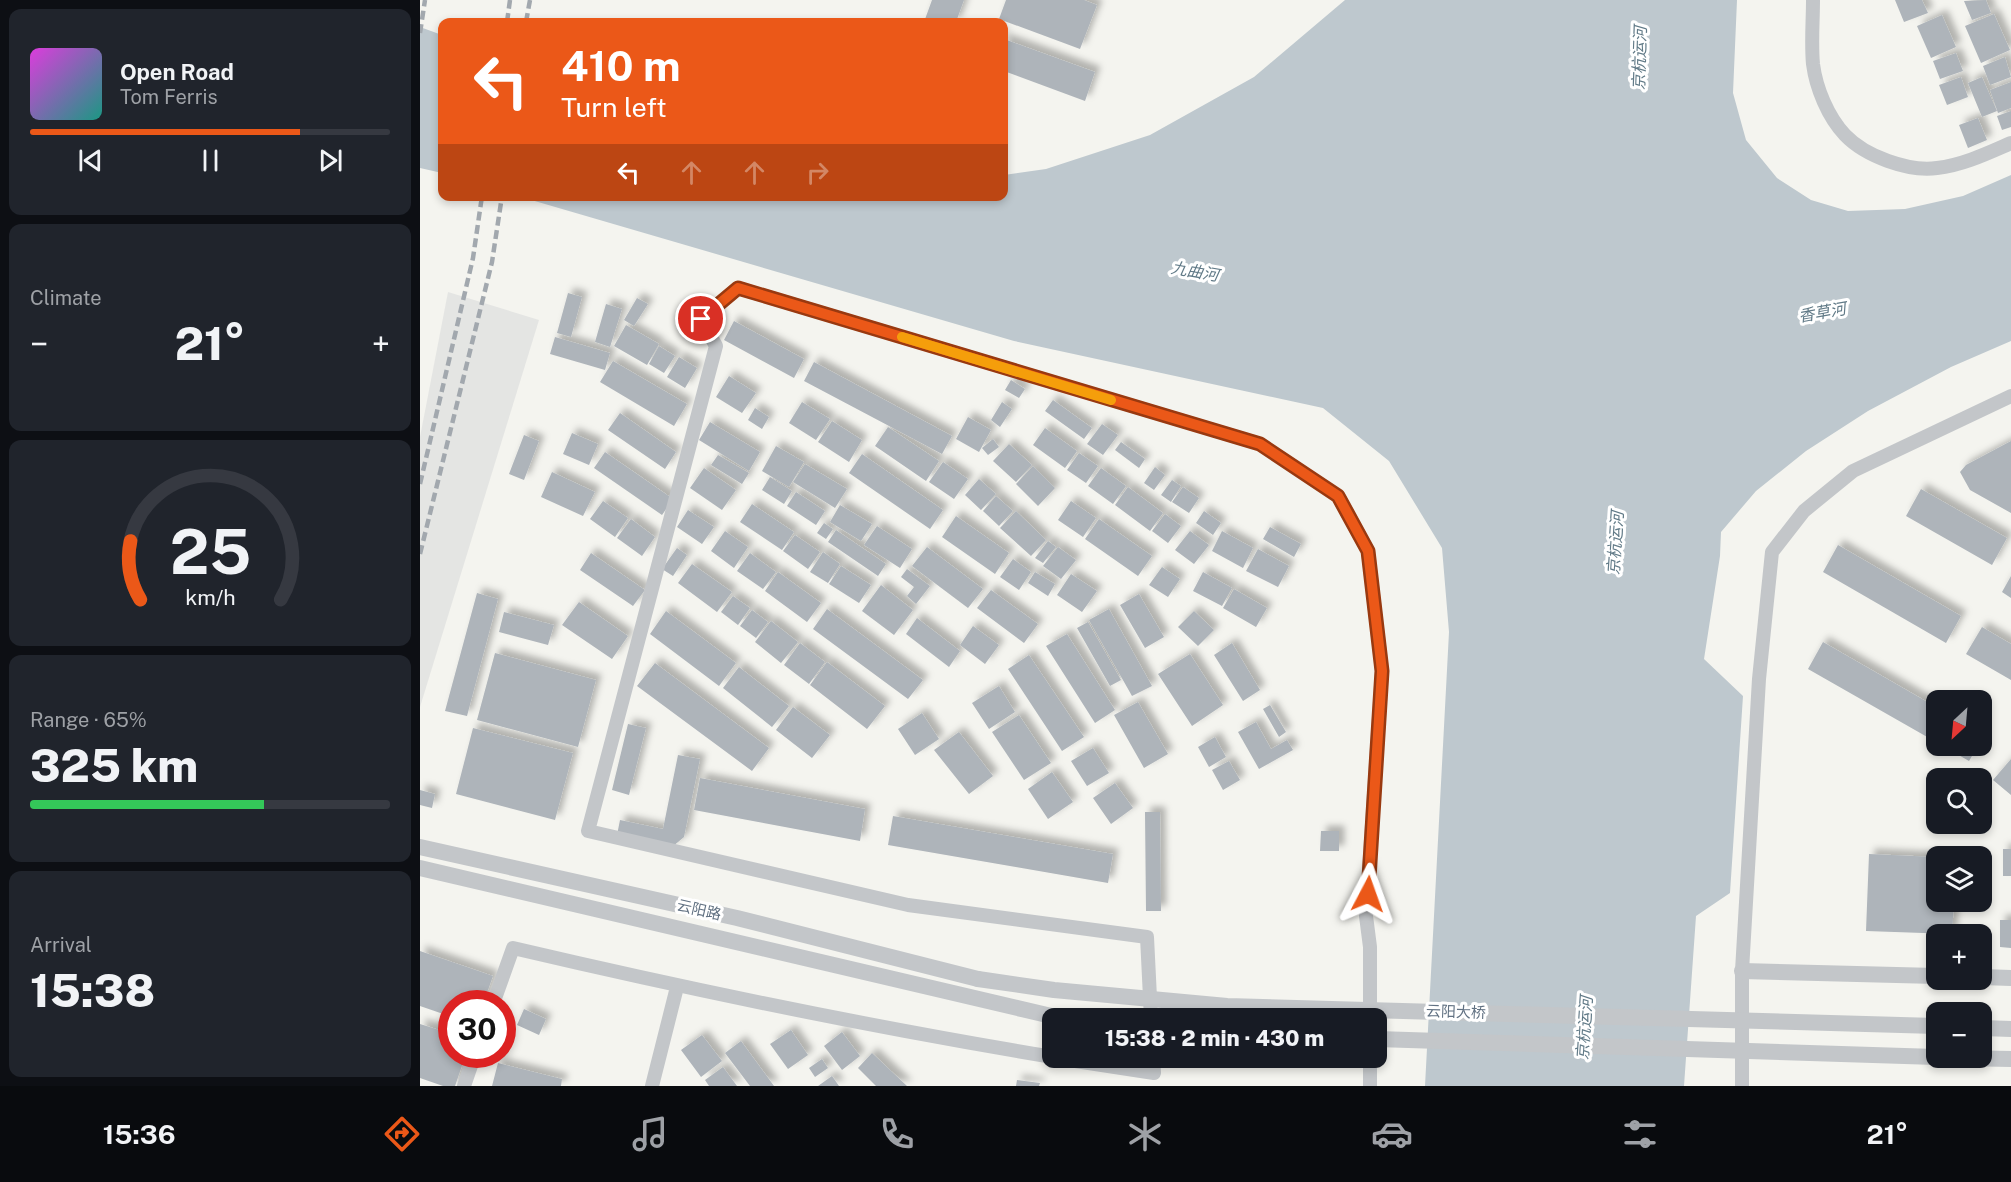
<!DOCTYPE html>
<meta charset="utf-8">
<style>
:root{--surface:#171b24;--page:#20242c;--text:#f1f3f6;--muted:#9ea1a6;--line:#363941;--accent:#eb5818}
body{margin:0;font-family:"Public Sans","Noto Sans SC",sans-serif;background:var(--page);color:var(--text);height:100vh;display:flex;flex-direction:column;font-size:22px;white-space:nowrap}
*{box-sizing:border-box;margin:0}
p{font-size:20px;color:var(--muted)}
.icon{flex:none;width:33px;height:33px;fill:none;stroke:currentColor;stroke-width:2;stroke-linecap:round;stroke-linejoin:round}
.map{position:relative;flex:1;overflow:hidden}
.panel{display:flex;flex-direction:column;gap:9px;padding:9px;background:#0d0f14;width:420px}
.panel>*{flex:none}
.hud{position:absolute;left:18px;top:18px;width:570px;height:183px;border-radius:12px;box-shadow:0 3px 9px #0003;background:#eb5818;color:#fff;overflow:hidden}
.needle{width:39px;rotate:206deg}
.tools{position:absolute;left:1506px;top:690px;display:grid;gap:12px}
.tools a{display:grid;place-items:center;width:66px;height:66px;border-radius:12px;background:var(--surface);box-shadow:0 3px 9px #0003;font-size:30px}
.speed{position:absolute;left:18px;top:990px;display:flex;gap:12px;font-size:30px;font-weight:700;text-align:center}
.speed>*{display:grid;place-content:center;width:78px;height:78px;border-radius:50%;background:var(--surface);box-shadow:0 3px 9px #0003;line-height:1}
.speed .limit{border:9px solid #d22;background:#fff;color:#111}
.pin{position:absolute;display:grid;place-items:center;width:51px;height:51px;color:#fff;margin:-26px;border:3px solid #fff;border-radius:50%;box-shadow:0 2px 6px #0007}
.me{position:absolute;width:66px;margin:-33px;rotate:4deg;stroke-linejoin:round;filter:drop-shadow(0 0 4px #0008)}
.turn{display:flex;align-items:center;gap:21px;height:126px;padding:0 24px;font-size:27px}
.turn .icon{width:78px;height:78px;stroke-width:2.5}
.turn b{display:block;font-size:42px;line-height:51px}
.lanes{display:flex;align-items:center;height:57px;padding:0 24px;background:#0003;justify-content:center;gap:30px;direction:ltr}
.lanes .off{opacity:.35}
.big{font-size:45px;font-weight:800;line-height:1.1}
.panel .widget{flex:1;display:flex;flex-direction:column;justify-content:center;gap:9px;min-width:0;padding:0 21px;border-radius:12px;background:var(--page)}
.panel .dial{align-items:center;gap:0}
.dial svg{height:156px;overflow:visible;fill:none;stroke:var(--line);stroke-width:7;stroke-linecap:round;text-anchor:middle}
.dial text{fill:var(--text);stroke:none}
.song{display:flex;align-items:center;gap:18px}
.cover{width:72px;height:72px;border-radius:9px;background:linear-gradient(135deg,hsl(300 70% 55%),hsl(170 70% 35%))}
.played{height:6px;border-radius:3px;background:linear-gradient(90deg,var(--accent) 75%,var(--line) 75%)}
.keys{display:flex;justify-content:space-around;direction:ltr}
.heat{display:flex;justify-content:space-between;align-items:center;font-size:33px;direction:ltr}
.charge{height:9px;border-radius:4px;background:linear-gradient(90deg,#34c759 65%,var(--line) 0)}
.trip{position:absolute;left:622px;top:1008px;width:345px;height:60px;border-radius:12px;background:var(--surface);box-shadow:0 3px 9px #0003;font-weight:800;line-height:60px;text-align:center}
.menu{display:flex;height:96px;justify-content:space-around;align-items:center;background:#090b0e;color:var(--muted)}
.menu .icon{width:42px;height:42px}
.menu .current{color:var(--accent)}
.menu b{font-size:27px;color:var(--text)}
main{display:flex;flex:1;min-height:0}
.map>svg:first-child{display:block}
.built{fill:#e4e5e3}
.water{fill:#bec8ce}
.building{fill:#aeb4ba;filter:url(#shadow)}
.lines{fill:none;stroke-linecap:round;stroke-linejoin:round}
.minor{stroke:#c3c6c9;stroke-width:14}
.tertiary{stroke:#c3c6c9;stroke-width:16}
.rail{stroke:#a2a8ae;stroke-width:4.5;stroke-dasharray:9 4.5;stroke-linecap:butt}
.tertiary-bridge{stroke:#c3c6c9;stroke-width:16}
.route-casing{stroke:#993910;stroke-width:15}
.route{stroke:#eb5818;stroke-width:10}
.slow{stroke:#f59e0b;stroke-width:10}
.labels{text-anchor:middle;stroke-width:6;stroke-linejoin:round;paint-order:stroke}
.street-label{font-size:15px;fill:#617182;stroke:#fff}
.water-label{font-size:16px;font-style:italic;fill:#617a87;stroke:#fff}
</style>
<main>
<section class="panel">
<div class="widget">
<div class="song"><i class="cover"></i><div><b>Open Road</b><p>Tom Ferris</p></div></div>
<div class="played"></div>
<div class="keys"><svg class="icon" aria-label="previous" viewBox="0 0 24 24"><path d="M18 5L8 12l10 7zM5 5v14"/></svg><svg class="icon" aria-label="pause" viewBox="0 0 24 24"><path d="M8 5v14M16 5v14"/></svg><svg class="icon" aria-label="next" viewBox="0 0 24 24"><path d="M6 5l10 7-10 7zM19 5v14"/></svg></div>
</div>
<div class="widget"><p>Climate</p>
<div class="heat"><a>−</a><b class="big">21°</b><a>+</a></div>
</div>
<div class="widget dial"><svg viewBox="0 0 100 80">
<path d="M14 69A42 42 0 1 1 86 69"/>
<path d="M14 69A42 42 0 0 1 9 39" stroke="#eb5818"/>
<text x="50" y="56" font-size="32" font-weight="700">25</text>
<text x="50" y="72" font-size="11">km/h</text>
</svg></div>
<div class="widget"><p>Range · 65%</p><b class="big">325 km</b><div class="charge"></div></div>
<div class="widget"><p>Arrival</p><b class="big">15:38</b></div>
</section>
<div class="map">
<svg width="1591" height="1086" viewBox="0 0 1591 1086">
<defs>
<filter id="shadow"><feDropShadow dx="5.5" dy="-5.5" stdDeviation="3" flood-color="#0004"/></filter>
</defs>
<rect width="100%" height="100%" fill="#f4f4ef"/>
<path class="built" d="M 28,292 L 119,320 L 0,707 L 0,437 Z"/>
<path class="water" d="M 925,0 L 1317,0 L 1313,93 L 1326,140 L 1357,178 L 1391,200 L 1428,211 L 1485,209 L 1543,196 L 1591,175 L 1591,341 L 1531,367 L 1448,411 L 1386,451 L 1336,491 L 1301,532 L 1300,556 L 1284,659 L 1323,696 L 1310,893 L 1276,916 L 1264,1086 L 1005,1086 L 1029,632 L 1022,548 L 969,461 L 903,408 L 594,341 L 101,197 L 584,196 L 584,175 L 626,169 L 730,135 L 834,77 Z
M 0,27 L 22,35 L 22,173 L 0,168 Z"/>
<path class="building" d="M 512,0 L 544,0 L 536,22 L 504,22 Z
M 586,0 L 664,0 L 677,5 L 660,49 L 579,19 Z
M 1475,0 L 1502,0 L 1508,13 L 1484,22 Z
M 1566,0 L 1571,13 L 1552,20 L 1544,1 Z
M 1574,14 L 1590,50 L 1561,63 L 1545,26 Z
M 1522,15 L 1536,47 L 1511,58 L 1497,26 Z
M 584,39 L 675,72 L 665,101 L 584,71 Z
M 1536,53 L 1543,71 L 1520,79 L 1513,61 Z
M 1585,57 L 1591,77 L 1570,85 L 1563,66 Z
M 1541,77 L 1548,97 L 1527,105 L 1519,85 Z
M 1562,77 L 1577,111 L 1562,117 L 1548,83 Z
M 1591,82 L 1591,108 L 1578,113 L 1570,90 Z
M 1591,111 L 1591,127 L 1582,130 L 1577,116 Z
M 1558,118 L 1567,140 L 1548,148 L 1539,125 Z
M 148,293 L 162,297 L 151,337 L 137,333 Z
M 217,298 L 228,304 L 214,326 L 204,320 Z
M 186,304 L 202,309 L 190,347 L 175,342 Z
M 314,321 L 384,359 L 374,378 L 304,340 Z
M 206,325 L 239,344 L 227,365 L 194,346 Z
M 135,337 L 190,353 L 185,370 L 130,354 Z
M 239,346 L 255,356 L 244,373 L 229,364 Z
M 259,357 L 277,368 L 265,388 L 247,377 Z
M 193,361 L 267,404 L 254,426 L 180,382 Z
M 394,362 L 532,436 L 522,454 L 384,381 Z
M 309,376 L 336,393 L 322,413 L 296,397 Z
M 591,380 L 605,389 L 599,398 L 585,390 Z
M 633,400 L 672,428 L 664,439 L 625,411 Z
M 382,402 L 410,419 L 396,440 L 369,423 Z
M 582,402 L 592,409 L 580,427 L 571,420 Z
M 335,408 L 349,417 L 342,429 L 328,420 Z
M 200,413 L 256,452 L 245,469 L 188,430 Z
M 548,417 L 571,430 L 559,452 L 536,439 Z
M 412,421 L 442,440 L 429,462 L 398,442 Z
M 290,422 L 340,452 L 329,471 L 279,440 Z
M 682,424 L 698,435 L 683,455 L 667,444 Z
M 468,427 L 519,461 L 506,481 L 455,446 Z
M 625,428 L 657,451 L 645,468 L 613,445 Z
M 152,433 L 178,444 L 169,465 L 143,454 Z
M 104,435 L 119,441 L 104,480 L 89,474 Z
M 573,439 L 579,447 L 568,455 L 562,448 Z
M 1591,441 L 1591,513 L 1550,490 L 1540,472 L 1546,465 Z
M 701,442 L 725,459 L 719,468 L 695,450 Z
M 589,444 L 612,465 L 596,482 L 573,461 Z
M 356,446 L 384,462 L 369,487 L 342,471 Z
M 185,452 L 253,499 L 242,515 L 174,468 Z
M 659,453 L 678,466 L 666,483 L 647,470 Z
M 442,454 L 523,510 L 510,529 L 429,473 Z
M 298,455 L 329,473 L 322,484 L 291,465 Z
M 523,462 L 548,479 L 534,499 L 509,482 Z
M 385,464 L 427,489 L 415,508 L 373,482 Z
M 613,466 L 635,488 L 618,506 L 596,484 Z
M 735,467 L 745,475 L 734,490 L 724,483 Z
M 284,468 L 316,490 L 302,510 L 270,488 Z
M 681,468 L 706,486 L 693,504 L 668,486 Z
M 132,472 L 175,492 L 163,516 L 121,497 Z
M 350,477 L 372,491 L 364,504 L 342,490 Z
M 559,479 L 576,494 L 561,510 L 545,495 Z
M 752,480 L 761,486 L 751,502 L 741,495 Z
M 708,487 L 743,513 L 730,531 L 695,505 Z
M 763,487 L 779,498 L 769,513 L 752,502 Z
M 1501,489 L 1587,538 L 1572,565 L 1486,516 Z
M 376,492 L 405,511 L 396,525 L 367,506 Z
M 576,496 L 593,511 L 579,526 L 563,511 Z
M 183,501 L 208,518 L 195,537 L 170,519 Z
M 651,501 L 676,518 L 663,537 L 638,520 Z
M 332,504 L 374,532 L 362,550 L 320,522 Z
M 420,505 L 452,524 L 441,541 L 410,522 Z
M 268,510 L 294,527 L 282,544 L 257,527 Z
M 596,511 L 626,540 L 611,556 L 580,528 Z
M 784,511 L 801,523 L 793,535 L 776,523 Z
M 745,514 L 761,526 L 748,543 L 732,531 Z
M 536,516 L 589,553 L 575,574 L 522,537 Z
M 211,519 L 235,537 L 222,556 L 197,538 Z
M 679,519 L 732,556 L 718,576 L 665,539 Z
M 404,523 L 413,529 L 406,539 L 397,533 Z
M 457,526 L 492,549 L 480,568 L 444,545 Z
M 850,527 L 881,544 L 874,557 L 843,539 Z
M 416,530 L 466,564 L 458,576 L 408,542 Z
M 305,531 L 328,547 L 314,568 L 291,551 Z
M 770,531 L 789,545 L 774,564 L 755,550 Z
M 802,531 L 833,548 L 823,568 L 792,551 Z
M 375,535 L 400,552 L 388,569 L 363,551 Z
M 628,541 L 636,547 L 623,563 L 615,558 Z
M 1418,545 L 1541,616 L 1526,643 L 1403,572 Z
M 507,547 L 563,589 L 548,608 L 492,566 Z
M 638,547 L 656,560 L 641,579 L 623,566 Z
M 257,548 L 267,555 L 253,576 L 242,569 Z
M 838,549 L 869,566 L 858,587 L 826,571 Z
M 403,552 L 420,564 L 408,583 L 390,572 Z
M 171,553 L 225,590 L 213,606 L 160,570 Z
M 330,553 L 356,572 L 343,589 L 317,571 Z
M 593,559 L 611,572 L 599,590 L 580,577 Z
M 272,564 L 312,592 L 297,612 L 258,583 Z
M 421,566 L 451,585 L 439,603 L 409,584 Z
M 742,567 L 760,579 L 748,597 L 729,585 Z
M 487,569 L 510,586 L 496,604 L 487,596 L 494,587 L 481,577 Z
M 358,572 L 401,603 L 387,622 L 345,591 Z
M 615,572 L 635,584 L 628,596 L 608,583 Z
M 783,572 L 812,588 L 802,606 L 773,591 Z
M 651,574 L 677,591 L 662,612 L 637,595 Z
M 1591,576 L 1591,598 L 1582,592 Z
M 461,585 L 493,610 L 474,635 L 442,611 Z
M 814,589 L 847,608 L 836,627 L 803,608 Z
M 571,590 L 618,624 L 604,643 L 557,608 Z
M 57,593 L 78,599 L 47,716 L 25,711 Z
M 719,594 L 744,637 L 725,648 L 700,605 Z
M 313,596 L 330,608 L 318,625 L 301,612 Z
M 159,602 L 208,636 L 192,659 L 142,625 Z
M 407,609 L 503,680 L 488,699 L 393,629 Z
M 689,609 L 732,686 L 712,696 L 669,620 Z
M 332,610 L 348,622 L 336,638 L 320,626 Z
M 246,611 L 316,663 L 299,686 L 230,634 Z
M 774,611 L 794,630 L 778,646 L 758,627 Z
M 84,612 L 134,625 L 128,645 L 79,632 Z
M 497,618 L 540,651 L 529,667 L 486,634 Z
M 351,621 L 378,642 L 361,663 L 335,642 Z
M 668,622 L 701,680 L 690,686 L 657,628 Z
M 553,626 L 579,645 L 565,664 L 540,645 Z
M 1562,627 L 1591,644 L 1591,680 L 1546,654 Z
M 647,634 L 695,710 L 675,723 L 626,646 Z
M 1403,642 L 1516,707 L 1516,742 L 1388,669 Z
M 380,643 L 405,662 L 389,684 L 364,665 Z
M 812,643 L 840,690 L 823,701 L 794,655 Z
M 75,653 L 176,680 L 158,747 L 57,720 Z
M 770,654 L 803,705 L 772,726 L 738,674 Z
M 609,655 L 664,737 L 642,751 L 588,669 Z
M 407,662 L 465,706 L 447,729 L 390,685 Z
M 235,663 L 349,748 L 332,771 L 217,686 Z
M 319,667 L 369,706 L 352,727 L 303,688 Z
M 579,686 L 595,712 L 569,729 L 552,703 Z
M 718,702 L 748,754 L 724,768 L 694,715 Z
M 850,705 L 866,732 L 859,737 L 843,709 Z
M 373,707 L 410,735 L 392,758 L 356,730 Z
M 502,713 L 519,739 L 495,755 L 478,729 Z
M 599,715 L 631,763 L 604,780 L 572,732 Z
M 836,722 L 851,749 L 867,740 L 873,750 L 839,769 L 818,732 Z
M 208,724 L 226,728 L 209,795 L 192,790 Z
M 53,728 L 153,753 L 135,820 L 36,794 Z
M 539,732 L 573,776 L 549,794 L 514,750 Z
M 795,737 L 806,757 L 789,767 L 778,747 Z
M 1523,746 L 1558,746 L 1549,761 Z
M 673,748 L 689,773 L 667,786 L 651,761 Z
M 258,755 L 280,759 L 264,837 L 252,847 L 197,835 L 200,820 L 243,829 Z
M 1591,759 L 1591,795 L 1573,780 Z
M 809,761 L 820,780 L 803,790 L 792,770 Z
M 632,772 L 653,802 L 628,819 L 608,789 Z
M 280,778 L 445,809 L 440,841 L 274,810 Z
M 695,783 L 713,808 L 691,824 L 673,798 Z
M 0,790 L 15,794 L 12,808 L 0,805 Z
M 725,812 L 740,812 L 741,911 L 726,911 Z
M 473,816 L 693,854 L 688,883 L 468,845 Z
M 901,831 L 919,831 L 919,851 L 900,851 Z
M 1583,849 L 1591,849 L 1591,876 L 1583,876 Z
M 1449,854 L 1516,857 L 1516,902 L 1534,902 L 1532,934 L 1446,931 Z
M 1580,920 L 1591,920 L 1591,948 L 1580,947 Z
M 0,951 L 73,976 L 63,1004 L 32,1004 L 32,1017 L 0,1006 Z
M 104,1009 L 126,1019 L 119,1035 L 97,1025 Z
M 0,1024 L 32,1034 L 32,1054 L 46,1054 L 35,1086 L 23,1086 L 0,1078 Z
M 371,1030 L 388,1055 L 368,1069 L 350,1044 Z
M 422,1032 L 440,1056 L 422,1070 L 404,1046 Z
M 282,1035 L 302,1061 L 281,1077 L 261,1050 Z
M 321,1041 L 354,1086 L 330,1086 L 305,1053 Z
M 452,1053 L 487,1086 L 456,1086 L 438,1068 Z
M 402,1059 L 408,1068 L 395,1077 L 389,1068 Z
M 78,1063 L 142,1079 L 141,1086 L 72,1086 Z
M 303,1067 L 317,1086 L 289,1086 L 285,1080 Z
M 412,1076 L 419,1086 L 398,1086 Z
M 597,1080 L 620,1083 L 619,1086 L 596,1086 Z"/>
<g class="lines">
<path class="minor" d="M 1393,0 C 1393,21 1391,43 1393,64 C 1396,88 1408,117 1425,135 C 1445,156 1488,172 1517,168 C 1543,165 1568,153 1591,143
M 73,1004 L 93,948 C 272,990 451,1027 633,1057
M 731,1018 L 727,937 L 488,905 L 168,831 L 296,346 L 281,319 L 318,288 L 840,444 L 918,496 L 948,551 L 962,671 L 946,916 L 950,947 L 950,1018
M 636,1058 L 734,1073 L 733,1058
M 950,1058 L 950,1086
M 44,1086 L 55,1054
M 232,1086 L 257,987
M 1322,1086 L 1322,971 L 1339,679 L 1352,552 L 1384,511 L 1433,471 L 1591,396"/>
<path class="tertiary" d="M 0,847 L 317,918 L 558,979
M 0,868 L 640,1018
M 1322,971 L 1516,976
M 1562,977 L 1591,978
M 1562,1028 L 1591,1029
M 1538,1058 L 1591,1059"/>
<path class="rail" d="M 87,22 L 90,0
M 106,22 L 110,0
M 0,33 L 5,0
M 0,484 L 53,258 L 62,196
M 0,554 L 72,262 L 82,196"/>
<path class="tertiary-bridge" d="M 558,979 L 634,990 L 807,1006 L 1516,1026
M 957,1039 L 1516,1057"/>
</g>
<g class="lines">
<defs>
<path id="route" d="M 281,319 L 318,288 L 840,444 L 918,496 L 948,551 L 962,671 L 948,894"/>
</defs>
<use href="#route" class="route-casing"/>
<use href="#route" class="route"/>
<path class="slow" d="M 482,337 L 691,400"/>
</g>
<g class="labels">
<g class="street-label">
<text transform="translate(279 910) rotate(13)" y="5">云阳路</text>
<text transform="translate(1036 1012) rotate(2)" y="5">云阳大桥</text>
</g>
<g class="water-label">
<text transform="translate(1219 58) rotate(-88)" y="6">京杭运河</text>
<text transform="translate(775 271) rotate(10)" y="6">九曲河</text>
<text transform="translate(1402 312) rotate(-10)" y="6">香草河</text>
<text transform="translate(1195 543) rotate(-86)" y="6">京杭运河</text>
<text transform="translate(1164 1028) rotate(-86)" y="6">京杭运河</text>
</g>
</g>
</svg>
<div class="tools">
<a><svg class="needle" viewBox="-14 -14 28 28"><path d="M0-13l5 13h-10z" fill="#e53935"/><path d="M0 13l5-13h-10z" fill="#9ea1a6"/></svg></a>
<a><svg class="icon" aria-label="search" viewBox="0 0 24 24"><circle cx="10" cy="10" r="6"/><path d="M15 15l6 6"/></svg></a>
<a><svg class="icon" aria-label="layers" viewBox="0 0 24 24"><path d="M12 4l9 5-9 5-9-5zM3 14l9 5 9-5"/></svg></a>
<a>+</a>
<a>−</a>
</div>
<div class="speed"><div class="limit">30</div></div>
<div class="pin" style="left:281px;top:319px;background:#d93025"><svg class="icon" aria-label="arrive" viewBox="0 0 24 24"><path d="M6 21V4h12l-3 4 3 4H6"/></svg></div>
<svg class="me" style="left:948px;top:894px" viewBox="-20 -20 40 40"><path d="M0-17L14 15 0 8-14 15z" fill="#eb5818" stroke="#fff" stroke-width="4"/></svg>
<div class="trip">15:38 · 2 min · 430 m</div>
<div class="hud">
<div class="turn"><svg class="icon" aria-label="left" viewBox="0 0 24 24"><path d="M17 20v-9H6M10 6l-5 5 5 5"/></svg><div><b>410 m</b>Turn left</div></div>
<div class="lanes"><svg class="icon" aria-label="left" viewBox="0 0 24 24"><path d="M17 20v-9H6M10 6l-5 5 5 5"/></svg><svg class="icon off" aria-label="ahead" viewBox="0 0 24 24"><path d="M12 20V5M6 11l6-6 6 6"/></svg><svg class="icon off" aria-label="ahead" viewBox="0 0 24 24"><path d="M12 20V5M6 11l6-6 6 6"/></svg><svg class="icon off" aria-label="right" viewBox="0 0 24 24"><path d="M7 20v-9h11M14 6l5 5-5 5"/></svg></div>
</div>
</div>
</main>
<nav class="menu">
<b>15:36</b>
<svg class="icon current" aria-label="directions" viewBox="0 0 24 24"><path d="M12 3l9 9-9 9-9-9zM9 14v-3h6M13 9l2 2-2 2"/></svg>
<svg class="icon" aria-label="music" viewBox="0 0 24 24"><path d="M9 18V5l10-2v13"/><circle cx="6" cy="18" r="3"/><circle cx="16" cy="16" r="3"/></svg>
<svg class="icon" aria-label="phone" viewBox="0 0 24 24"><path d="M5 4h4l2 5-3 2q2 4 5 5l2-3 5 2v4C11 20 4 13 5 4z"/></svg>
<svg class="icon" aria-label="climate" viewBox="0 0 24 24"><path d="M12 3v18M4 7l16 10M4 17L20 7"/></svg>
<svg class="icon" aria-label="car" viewBox="0 0 24 24"><path d="M5 17H2v-5l4-1 3-4h7l3 4 3 1v5h-3M9 17h6M6 11h13"/><circle cx="7" cy="17" r="2"/><circle cx="17" cy="17" r="2"/></svg>
<svg class="icon" aria-label="filters" viewBox="0 0 24 24"><path d="M4 7h16M4 17h16"/><circle cx="9" cy="7" r="2"/><circle cx="15" cy="17" r="2"/></svg>
<b>21°</b>
</nav>
